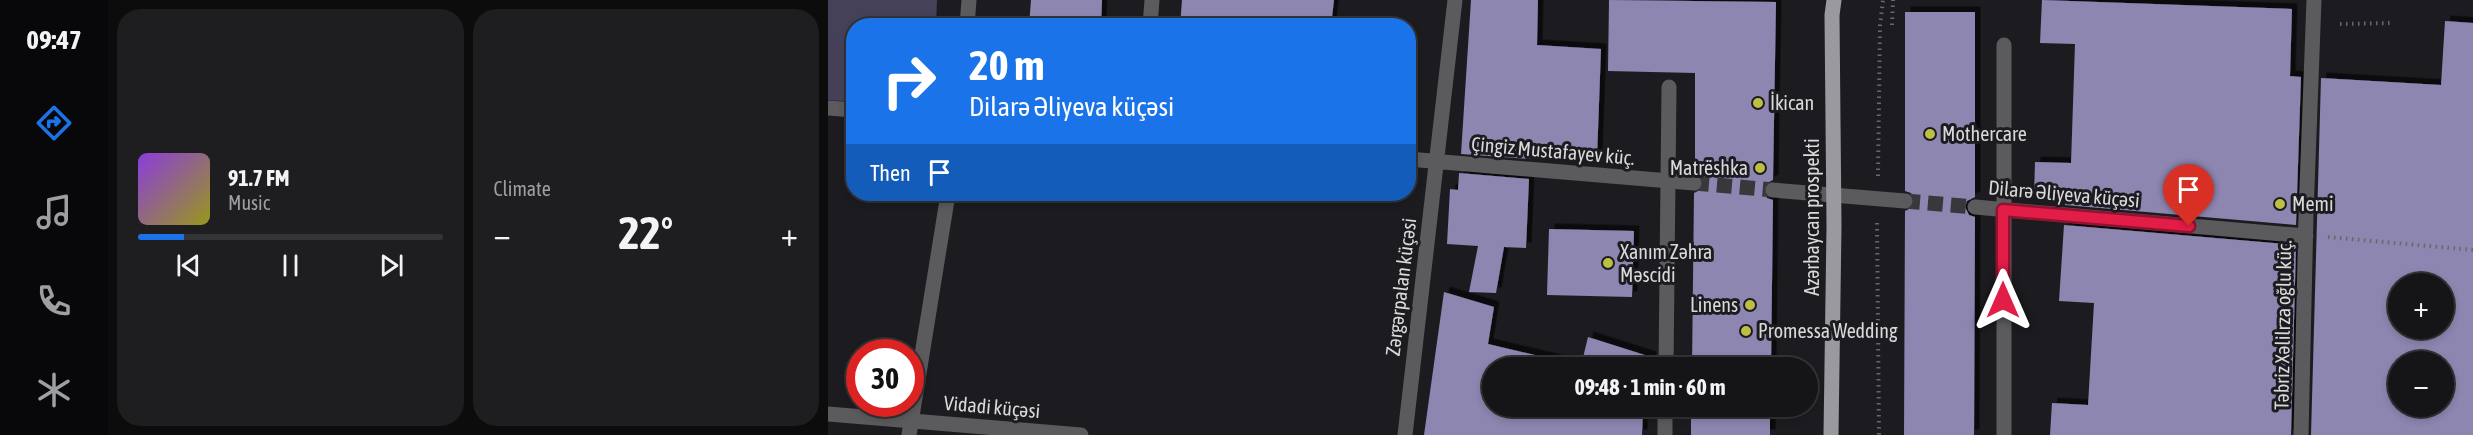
<!DOCTYPE html>
<meta charset="utf-8">
<style>
:root{--surface:#151518;--page:#1e1e21;--text:#f1f3f6;--muted:#9d9fa2;--line:#343437;--accent:#1a73e8}
body{margin:0;font-family:"Asap Condensed",sans-serif;background:var(--page);color:var(--text);height:100vh;display:flex;flex-direction:column;font-size:22px;white-space:nowrap}
*{box-sizing:border-box;margin:0}
p{font-size:20px;color:var(--muted)}
.icon{flex:none;width:33px;height:33px;fill:none;stroke:currentColor;stroke-width:2;stroke-linecap:round;stroke-linejoin:round}
.map{position:relative;flex:1;overflow:hidden}
.sheet{display:flex;flex-direction:column;gap:9px;padding:9px;background:#0c0c0d;width:720px}
.sheet>*{flex:none}
.guide{position:absolute;left:18px;top:18px;width:570px;height:183px;border-radius:24px;box-shadow:0 3px 9px #0003,0 0 0 2px var(--line);background:#1a73e8;color:#fff;overflow:hidden}
.buttons{position:absolute;left:1560px;top:273px;display:grid;gap:12px}
.buttons a{display:grid;place-items:center;width:66px;height:66px;border-radius:50%;background:var(--surface);box-shadow:0 3px 9px #0003,0 0 0 2px var(--line);font-size:30px}
.speed{position:absolute;left:18px;top:339px;display:flex;gap:12px;font-size:30px;font-weight:700;text-align:center}
.speed>*{display:grid;place-content:center;width:78px;height:78px;border-radius:50%;background:var(--surface);box-shadow:0 3px 9px #0003,0 0 0 2px var(--line);line-height:1}
.speed .limit{border:9px solid #d22;background:#fff;color:#111}
.pin{position:absolute;display:grid;place-items:center;width:51px;height:51px;color:#fff;margin:-62px -26px;border-radius:50% 50% 50% 0;rotate:-45deg;box-shadow:0 0 6px #0007}
.pin .icon{rotate:45deg}
.me{position:absolute;width:66px;margin:-33px;rotate:0deg;stroke-linejoin:round;filter:drop-shadow(0 0 4px #0008)}
.turn{display:flex;align-items:center;gap:21px;height:126px;padding:0 24px;font-size:27px}
.turn .icon{width:78px;height:78px;stroke-width:2.5}
.turn b{display:block;font-size:42px;line-height:51px}
.then{display:flex;align-items:center;height:57px;padding:0 24px;background:#0003;gap:12px;font-size:22px}
.big{font-size:45px;font-weight:700;line-height:1.1}
.sheet .widget{flex:1;display:flex;flex-direction:column;justify-content:center;gap:9px;min-width:0;padding:0 21px;border-radius:24px;background:var(--page)}
.song{display:flex;align-items:center;gap:18px}
.cover{width:72px;height:72px;border-radius:9px;background:linear-gradient(135deg,hsl(270 70% 55%),hsl(60 70% 35%))}
.played{height:6px;border-radius:3px;background:linear-gradient(90deg,var(--accent) 15%,var(--line) 15%)}
.keys{display:flex;justify-content:space-around;direction:ltr}
.heat{display:flex;justify-content:space-between;align-items:center;font-size:33px;direction:ltr}
.sheet .tiles{flex:1;display:grid;gap:9px;grid-template-columns:repeat(2,1fr)}
.trip{position:absolute;left:654px;top:357px;width:336px;height:60px;border-radius:30px;background:var(--surface);box-shadow:0 3px 9px #0003,0 0 0 2px var(--line);font-weight:700;line-height:60px;text-align:center}
main{display:flex;flex:1;min-height:0}
.tabs{display:flex;flex-direction:column;width:108px;justify-content:space-around;align-items:center;background:#08080a;color:var(--muted)}
.tabs .icon{width:42px;height:42px}
.tabs .on{color:var(--accent)}
.tabs b{font-size:27px;color:var(--text)}
.map>svg:first-child{display:block}
.green{fill:#444159}
.building{fill:#8c86b0;fill-rule:evenodd;filter:url(#shadow)}
.lines{fill:none;stroke-linecap:round;stroke-linejoin:round}
.minor-tunnel{stroke:#38383c;stroke-width:15;stroke-dasharray:15 8;stroke-linecap:butt}
.path{stroke:#68686b;stroke-width:4;stroke-dasharray:1.5 4.5;stroke-linecap:butt}
.minor{stroke:#5b5b5d;stroke-width:15}
.major{stroke:#9a9a9e;stroke-width:15}
.route-casing{stroke:#92132f;stroke-width:15}
.route{stroke:#e11d48;stroke-width:10}
.poi-dot{fill:#bcbf44;stroke:#1c1c20;stroke-width:2}
.labels{text-anchor:middle;stroke-width:6;stroke-linejoin:round;paint-order:stroke}
.poi-label{font-size:20px;fill:#d9d9db;stroke:#1c1c20;text-anchor:start}
.street-label{font-size:20px;fill:#d9d9db;stroke:#1c1c20}
</style>
<main>
<nav class="tabs">
<b>09:47</b>
<svg class="icon on" aria-label="directions" viewBox="0 0 24 24"><path d="M12 3l9 9-9 9-9-9zM9 14v-3h6M13 9l2 2-2 2"/></svg>
<svg class="icon" aria-label="music" viewBox="0 0 24 24"><path d="M9 18V5l10-2v13"/><circle cx="6" cy="18" r="3"/><circle cx="16" cy="16" r="3"/></svg>
<svg class="icon" aria-label="phone" viewBox="0 0 24 24"><path d="M5 4h4l2 5-3 2q2 4 5 5l2-3 5 2v4C11 20 4 13 5 4z"/></svg>
<svg class="icon" aria-label="climate" viewBox="0 0 24 24"><path d="M12 3v18M4 7l16 10M4 17L20 7"/></svg>
</nav>
<section class="sheet">
<div class="tiles">
<div class="widget">
<div class="song"><i class="cover"></i><div><b>91.7 FM</b><p>Music</p></div></div>
<div class="played"></div>
<div class="keys"><svg class="icon" aria-label="previous" viewBox="0 0 24 24"><path d="M18 5L8 12l10 7zM5 5v14"/></svg><svg class="icon" aria-label="pause" viewBox="0 0 24 24"><path d="M8 5v14M16 5v14"/></svg><svg class="icon" aria-label="next" viewBox="0 0 24 24"><path d="M6 5l10 7-10 7zM19 5v14"/></svg></div>
</div>
<div class="widget"><p>Climate</p>
<div class="heat"><a>−</a><b class="big">22°</b><a>+</a></div>
</div>
</div>
</section>
<div class="map">
<svg width="1645" height="435" viewBox="0 0 1645 435">
<defs>
<filter id="shadow"><feDropShadow dx="5.5" dy="-5.5" stdDeviation="0" flood-color="#0009"/></filter>
</defs>
<rect width="100%" height="100%" fill="#1c1c20"/>
<path class="green" d="M 0,0 L 109,0 L 108,25 L 26,26 L 25,102 L 0,100 Z"/>
<path class="building" d="M 203,0 L 274,0 L 273,26 L 201,26 Z
M 354,0 L 506,0 L 503,26 L 352,26 Z
M 643,0 L 710,0 L 709,45 L 773,49 L 769,158 L 703,153 L 702,159 L 633,154 Z
M 781,0 L 948,2 L 945,180 L 937,184 L 935,190 L 939,198 L 945,200 L 943,368 L 864,368 L 866,193 L 874,189 L 876,183 L 872,175 L 867,173 L 867,73 L 780,71 Z
M 1214,0 L 1464,9 L 1462,76 L 1473,77 L 1468,225 L 1237,205 L 1237,198 L 1206,196 L 1207,162 L 1243,163 L 1247,44 L 1212,43 Z
M 1077,12 L 1147,12 L 1147,197 L 1139,201 L 1137,207 L 1141,215 L 1147,217 L 1146,435 L 1076,435 L 1077,211 L 1085,207 L 1087,201 L 1083,193 L 1077,191 Z
M 1617,21 L 1645,23 L 1645,435 L 1483,435 L 1493,78 L 1613,85 ZM 1570,284 L 1616,284 L 1616,328 L 1570,328 ZM 1570,362 L 1616,362 L 1616,406 L 1570,406 Z
M 631,173 L 701,179 L 698,248 L 676,247 L 668,293 L 641,292 L 650,246 L 619,244 L 622,189 L 630,190 Z
M 1236,225 L 1468,245 L 1463,435 L 1222,435 L 1224,403 L 1260,405 L 1266,303 L 1231,301 Z
M 721,229 L 806,231 L 804,297 L 719,295 Z
M 616,292 L 666,307 L 660,344 L 753,366 L 760,337 L 823,357 L 820,368 L 664,368 L 664,406 L 811,406 L 810,411 L 815,411 L 814,435 L 596,435 Z
M 863,406 L 942,406 L 942,435 L 863,435 Z"/>
<g class="lines">
<path class="minor-tunnel" d="M 866,183 L 945,190
M 1077,201 L 1147,207"/>
<path class="path" d="M 1512,24 L 1566,23
M 1064,25 L 1065,0
M 1050,176 L 1052,26 L 1055,0
M 1049,223 L 1051,435
M 1500,237 L 1645,250"/>
<path class="minor" d="M 139,26 L 141,0
M 322,26 L 324,0
M 0,108 L 26,110
M 580,159 L 866,183
M 945,190 L 1077,201
M 1147,207 L 1478,236
M 838,368 L 841,87
M 0,414 L 253,435
M 81,435 L 120,194
M 577,435 L 627,0
M 837,435 L 837,406
M 1176,435 L 1176,45
M 1473,435 L 1478,214 L 1486,0"/>
<path class="major" d="M 1003,435 L 1006,226 L 1004,15 L 1006,0"/>
</g>
<g class="lines">
<defs>
<path id="route" d="M 1175,300 L 1175,210 L 1361,226"/>
</defs>
<use href="#route" class="route-casing"/>
<use href="#route" class="route"/>
</g>
<g class="poi-dot">
<circle cx="930" cy="103" r="6"/>
<circle cx="1102" cy="134" r="6"/>
<circle cx="932" cy="168" r="6"/>
<circle cx="1452" cy="204" r="6"/>
<circle cx="780" cy="263" r="6"/>
<circle cx="922" cy="305" r="6"/>
<circle cx="918" cy="331" r="6"/>
</g>
<g class="labels">
<g class="poi-label">
<text x="942" y="110">İkican</text>
<text x="1114" y="141">Mothercare</text>
<text x="920" y="175" text-anchor="end">Matrëshka</text>
<text x="1464" y="211">Memi</text>
<text x="792" y="259">Xanım Zəhra<tspan x="792" dy="23">Məscidi</tspan></text>
<text x="910" y="312" text-anchor="end">Linens</text>
<text x="930" y="338">Promessa Wedding</text>
</g>
<g class="street-label">
<text transform="translate(725 151) rotate(5)" y="7">Çingiz Mustafayev küç.</text>
<text transform="translate(1236 194) rotate(5)" y="7">Dilarə Əliyeva küçəsi</text>
<text transform="translate(984 217) rotate(-90)" y="7">Azərbaycan prospekti</text>
<text transform="translate(573 287) rotate(-83)" y="7">Zərgərpalan küçəsi</text>
<text transform="translate(1455 325) rotate(-89)" y="7">Təbriz Xəlilrza oğlu küç.</text>
<text transform="translate(164 407) rotate(5)" y="7">Vidadi küçəsi</text>
</g>
</g>
</svg>
<div class="buttons">
<a>+</a>
<a>−</a>
</div>
<div class="speed"><div class="limit">30</div></div>
<div class="pin" style="left:1361px;top:226px;background:#d93025"><svg class="icon" aria-label="arrive" viewBox="0 0 24 24"><path d="M6 21V4h12l-3 4 3 4H6"/></svg></div>
<svg class="me" style="left:1175px;top:300px" viewBox="-20 -20 40 40"><path d="M0-17L14 15 0 8-14 15z" fill="#e11d48" stroke="#fff" stroke-width="4"/></svg>
<div class="trip">09:48 · 1 min · 60 m</div>
<div class="guide">
<div class="turn"><svg class="icon" aria-label="right" viewBox="0 0 24 24"><path d="M7 20v-9h11M14 6l5 5-5 5"/></svg><div><b>20 m</b>Dilarə Əliyeva küçəsi</div></div>
<div class="then">Then<svg class="icon" aria-label="arrive" viewBox="0 0 24 24"><path d="M6 21V4h12l-3 4 3 4H6"/></svg></div>
</div>
</div>
</main>
